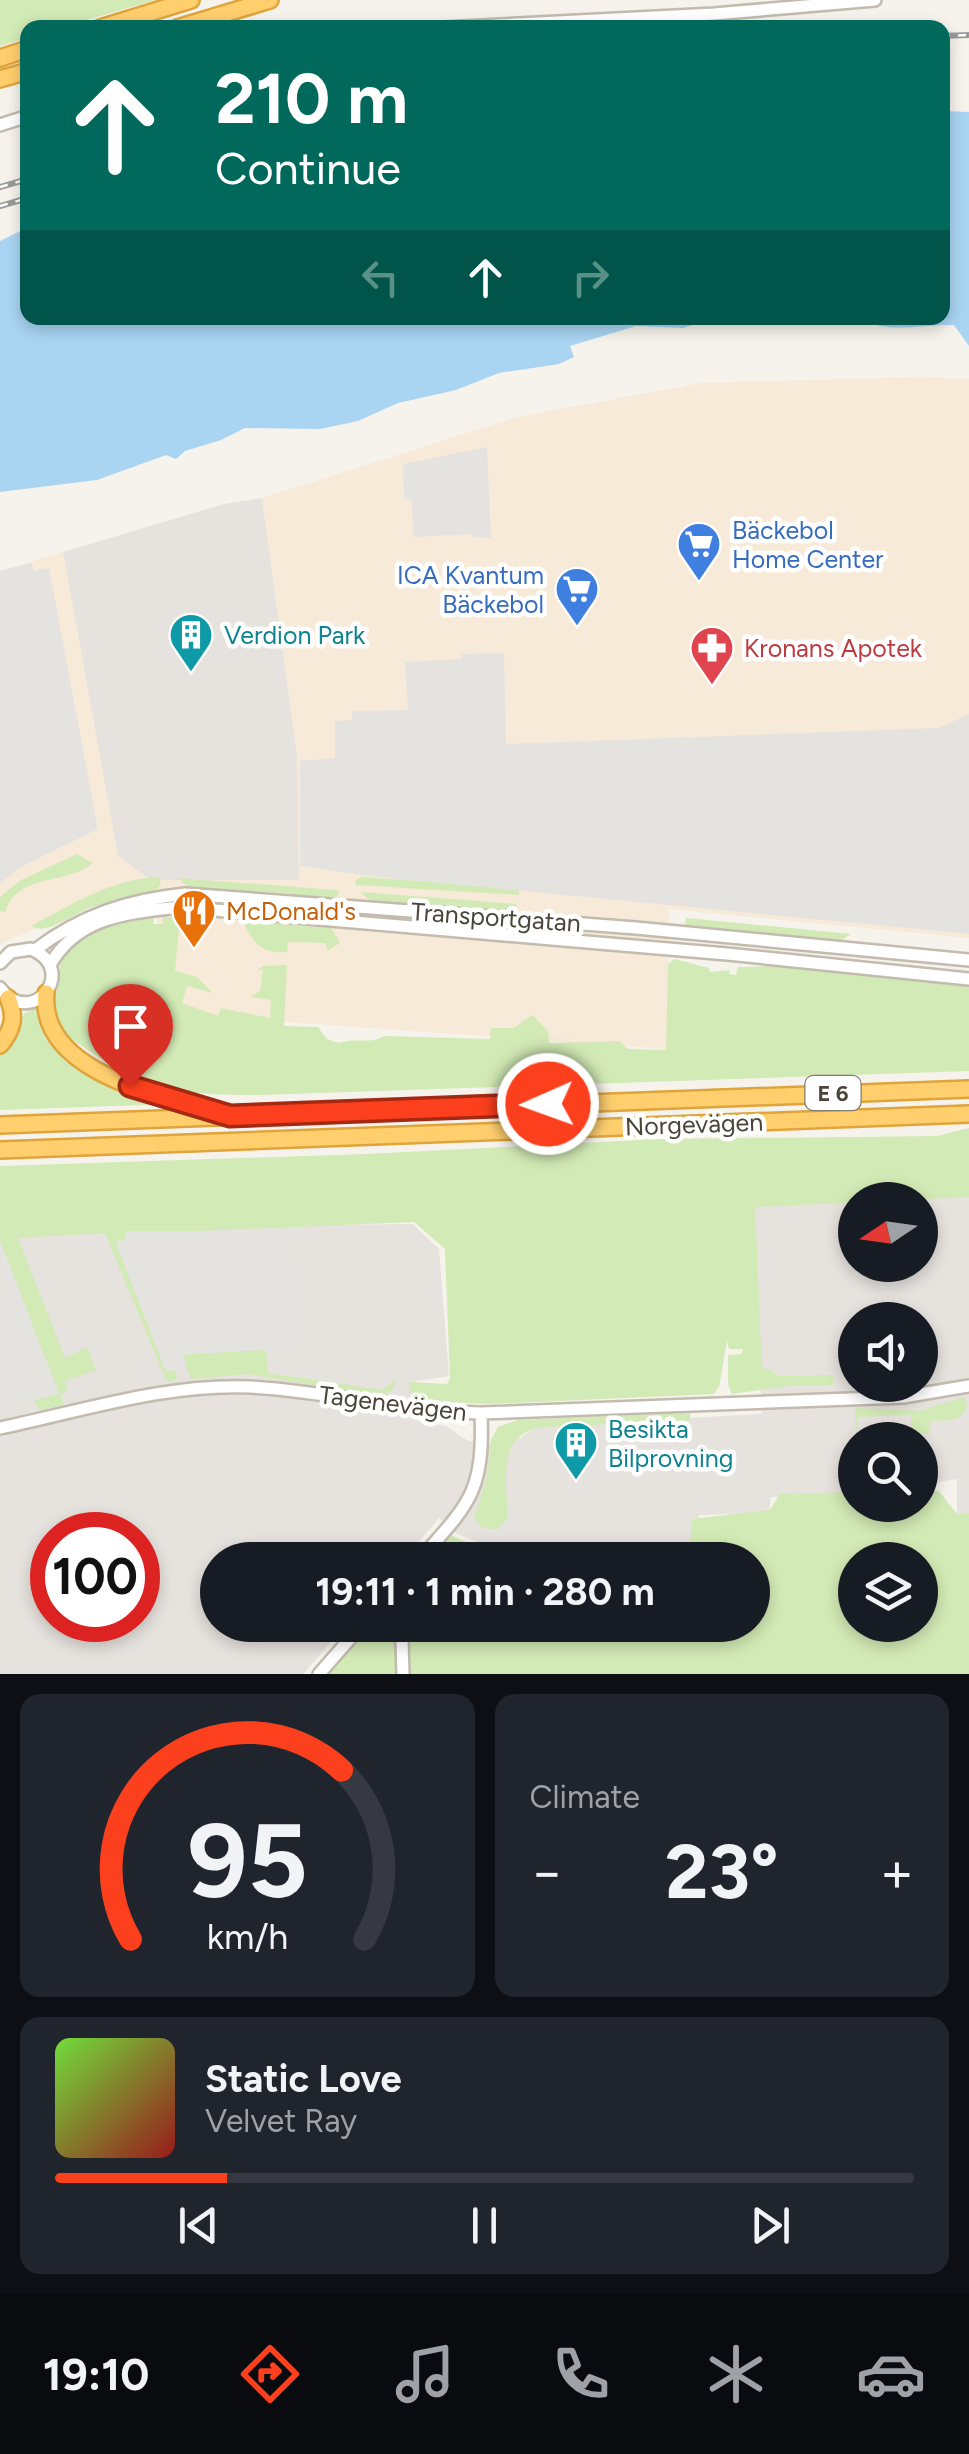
<!DOCTYPE html>
<meta charset="utf-8">
<style>
:root{--surface:#171b24;--page:#20242c;--text:#f1f3f6;--muted:#9ea1a6;--line:#363941;--accent:#fc3f1d}
body{margin:0;font-family:Figtree,sans-serif;background:var(--page);color:var(--text);height:100vh;display:flex;flex-direction:column;font-size:38px;white-space:nowrap}
*{box-sizing:border-box;margin:0}
p{font-size:32px;color:var(--muted)}
.icon{flex:none;width:55px;height:55px;fill:none;stroke:currentColor;stroke-width:2;stroke-linecap:round;stroke-linejoin:round}
.map{position:relative;height:1674px;overflow:hidden}
.drawer{display:flex;flex-direction:column;gap:20px;padding:20px;background:#0d0f14;flex:1}
.drawer>*{flex:none}
.guide{position:absolute;left:20px;top:20px;width:930px;height:305px;border-radius:20px;box-shadow:0 5px 15px #0003;background:#00695c;color:#fff;overflow:hidden}
.needle{width:65px;rotate:257deg}
.controls{position:absolute;left:838px;top:1182px;display:grid;gap:20px}
.controls a{display:grid;place-items:center;width:100px;height:100px;border-radius:50%;background:var(--surface);box-shadow:0 5px 15px #0003;font-size:50px}
.speed{position:absolute;left:30px;top:1512px;display:flex;gap:20px;font-size:50px;font-weight:700;text-align:center}
.speed>*{display:grid;place-content:center;width:130px;height:130px;border-radius:50%;background:var(--surface);box-shadow:0 5px 15px #0003;line-height:1}
.speed .limit{border:15px solid #d22;background:#fff;color:#111}
.pin{position:absolute;display:grid;place-items:center;width:85px;height:85px;color:#fff;margin:-102px -42px;border-radius:50% 50% 50% 0;rotate:-45deg;box-shadow:0 0 10px #0007}
.pin .icon{rotate:45deg}
.me{position:absolute;width:110px;margin:-55px;rotate:268deg;stroke-linejoin:round;filter:drop-shadow(0 0 8px #0008)}
.turn{display:flex;align-items:center;gap:35px;height:210px;padding:0 30px;font-size:45px}
.turn .icon{width:130px;height:130px;stroke-width:2.5}
.turn b{display:block;font-size:70px;line-height:85px}
.lanes{display:flex;align-items:center;height:95px;padding:0 30px;background:#0003;justify-content:center;gap:50px;direction:ltr}
.lanes .off{opacity:.35}
.big{font-size:75px;font-weight:700;line-height:1.1}
.drawer .tile{flex:1;display:flex;flex-direction:column;justify-content:center;gap:15px;min-width:0;padding:0 35px;border-radius:20px;background:var(--page)}
.drawer .dial{align-items:center;gap:0}
.dial svg{height:260px;overflow:visible;fill:none;stroke:var(--line);stroke-width:7;stroke-linecap:round;text-anchor:middle}
.dial text{fill:var(--text);stroke:none}
.song{display:flex;align-items:center;gap:30px}
.cover{width:120px;height:120px;border-radius:15px;background:linear-gradient(135deg,hsl(100 70% 55%),hsl(0 70% 35%))}
.played{height:10px;border-radius:5px;background:linear-gradient(90deg,var(--accent) 20%,var(--line) 20%)}
.keys{display:flex;justify-content:space-around;direction:ltr}
.heat{display:flex;justify-content:space-between;align-items:center;font-size:55px;direction:ltr}
.drawer .tiles{flex:1;display:grid;gap:20px;grid-template-columns:1fr 1fr}
.tile:last-child{grid-column:span 2}
.trip{position:absolute;left:200px;top:1542px;width:570px;height:100px;border-radius:50px;background:var(--surface);box-shadow:0 5px 15px #0003;font-weight:700;line-height:100px;text-align:center}
.dock{display:flex;height:160px;justify-content:space-around;align-items:center;background:#090b0e;color:var(--muted)}
.dock .icon{width:70px;height:70px}
.dock .active{color:var(--accent)}
.dock b{font-size:45px;color:var(--text)}
.map>svg:first-child{display:block}
.commercial{fill:#f7ead8}
.industrial{fill:#e6e2dd;fill-rule:evenodd}
.green{fill:#d2eab5;fill-rule:evenodd}
.parking{fill:#e5e3e0}
.water{fill:#a9d4f2}
.lines{fill:none;stroke-linecap:round;stroke-linejoin:round}
.minor-casing{stroke:#c2bbae;stroke-width:16}
.highway-casing{stroke:#e0a43c;stroke-width:20}
.minor{stroke:#fff;stroke-width:11}
.highway{stroke:#ffcf6e;stroke-width:15}
.rail-casing{stroke:#9a9a9a;stroke-width:6}
.rail{stroke:#fff;stroke-width:2.5;stroke-dasharray:8;stroke-linecap:butt}
.route-casing{stroke:#a42913;stroke-width:25}
.route{stroke:#fc3f1d;stroke-width:18}
.labels{text-anchor:middle;stroke-width:9;stroke-linejoin:round;paint-order:stroke}
.shield{fill:#fff;stroke:#817c74;stroke-width:2.5}
.shield-label{font-size:22px;font-weight:bold;fill:#4b4439}
.shop-label{font-size:25px;fill:#366cbe;stroke:#fff;text-anchor:start}
.culture-label{font-size:25px;fill:#0d838f;stroke:#fff;text-anchor:start}
.health-label{font-size:25px;fill:#be3a42;stroke:#fff;text-anchor:start}
.food-label{font-size:25px;fill:#c56008;stroke:#fff;text-anchor:start}
.street-label{font-size:25px;fill:#4b4439;stroke:#fff}
</style>
<div class="map">
<svg width="969" height="1674" viewBox="0 0 969 1674">
<rect width="100%" height="100%" fill="#f6f3ec"/>
<path class="commercial" d="M 921,377 L 969,379 L 969,938 L 669,909 L 667,1049 L 174,1014 L 150,881 L 0,944 L 0,571 L 63,552 L 118,856 L 297,756 L 262,498 L 517,417 L 701,383 Z"/>
<path class="industrial" d="M 262,498 L 297,756 L 299,880 L 151,880 L 118,856 L 63,552 L 224,504 Z
M 969,1192 L 969,1513 L 957,1514 L 957,1479 L 920,1485 L 920,1440 L 855,1440 L 855,1495 L 771,1497 L 769,1513 L 699,1515 L 690,1546 L 645,1560 L 512,1556 L 453,1532 L 439,1518 L 403,1560 L 218,1560 L 218,1625 L 346,1625 L 303,1674 L 0,1674 L 0,1229 L 413,1224 L 439,1249 L 449,1376 L 412,1382 L 419,1422 L 446,1426 L 468,1441 L 511,1444 L 537,1426 L 762,1414 L 751,1202 ZM 855,1200 L 920,1200 L 920,1265 L 855,1265 ZM 855,1320 L 920,1320 L 920,1385 L 855,1385 ZM 52,1535 L 138,1535 L 138,1620 L 52,1620 Z"/>
<path class="green" d="M 0,0 L 156,0 L 62,27 L 28,28 L 27,38 L 0,46 Z
M 77,854 L 93,863 C 64,886 19,872 5,912 L 0,911 L 0,897 L 21,880 Z
M 161,877 L 160,886 L 154,891 L 89,908 L 51,927 L 40,929 L 31,926 C 73,904 112,878 161,877 Z
M 362,877 L 504,887 L 519,884 L 519,895 L 356,885 L 355,881 Z
M 178,878 L 337,890 L 340,892 L 334,900 L 328,900 L 285,893 L 189,888 Z
M 360,892 L 517,904 L 512,912 L 505,914 L 372,902 Z
M 153,917 L 154,924 L 163,924 L 163,917 L 180,917 L 175,971 L 197,977 L 213,993 L 187,986 L 182,1003 L 218,1016 L 221,1008 L 270,1018 L 271,1000 L 250,997 L 260,991 L 263,970 L 257,970 L 263,966 L 287,965 L 284,1026 L 318,1027 L 327,1039 L 339,1043 C 353,1037 371,1045 384,1036 L 490,1039 L 491,1028 L 514,1028 L 532,1015 L 548,1031 L 549,1043 L 620,1041 L 628,1049 L 666,1050 L 668,964 L 675,959 L 709,968 L 710,972 L 730,970 L 729,974 L 736,975 L 738,967 L 780,966 L 969,985 L 969,1071 L 261,1095 C 194,1095 150,1094 95,1055 C 82,1046 63,1035 56,1021 C 50,1008 55,996 58,984 C 60,976 59,968 61,961 C 73,928 121,916 153,917 Z
M 686,918 L 851,934 L 836,944 L 825,943 L 821,938 L 685,925 Z
M 243,921 L 331,928 L 340,943 L 327,951 L 326,943 L 288,942 L 287,952 C 262,955 252,942 243,921 Z
M 38,1008 C 40,1018 40,1030 46,1039 C 68,1071 135,1099 171,1104 L 0,1110 L 0,1054 L 18,1034 L 24,1013 Z
M 969,1128 L 969,1197 L 755,1207 L 762,1368 L 771,1370 L 779,1376 L 833,1375 L 833,1385 L 797,1385 L 732,1394 L 728,1384 L 728,1355 L 742,1354 L 743,1349 L 729,1349 L 727,1341 L 719,1387 L 714,1394 L 489,1404 L 417,1401 L 410,1392 L 409,1382 L 447,1384 L 450,1379 L 445,1249 L 414,1222 L 127,1234 L 126,1240 L 117,1246 L 168,1372 L 175,1370 L 177,1379 L 172,1382 L 166,1380 L 105,1233 L 18,1238 L 65,1358 L 87,1347 L 96,1370 L 65,1381 L 67,1391 L 61,1394 L 64,1405 L 41,1410 L 32,1399 L 58,1391 L 0,1241 L 0,1166 L 366,1154 L 659,1139 L 937,1136 Z
M 178,1349 L 183,1353 L 266,1350 L 268,1373 L 382,1390 L 398,1378 L 392,1390 L 382,1396 L 247,1374 L 191,1379 Z
M 964,1397 L 967,1406 C 960,1423 947,1420 930,1421 L 930,1434 L 911,1435 L 911,1415 L 858,1417 L 856,1440 L 855,1408 L 920,1411 Z
M 690,1413 L 690,1421 L 541,1427 C 495,1436 507,1484 508,1518 L 496,1530 L 482,1527 L 474,1518 L 487,1477 L 491,1440 L 498,1427 L 518,1420 Z
M 920,1491 L 939,1491 L 957,1514 L 969,1513 L 969,1674 L 329,1674 L 372,1625 L 752,1625 L 752,1560 L 645,1560 L 690,1546 L 692,1519 L 770,1510 L 780,1494 L 855,1492 L 855,1505 L 920,1505 ZM 855,1560 L 920,1560 L 920,1625 L 855,1625 Z
M 451,1535 L 505,1560 L 429,1560 Z"/>
<path class="parking" d="M 487,447 L 491,538 L 472,537 L 471,534 L 413,537 L 412,500 L 404,499 L 403,464 Z
M 31,563 L 34,571 L 49,568 L 98,829 L 21,867 L 0,883 L 0,571 Z
M 504,653 L 506,744 L 939,728 L 969,714 L 969,934 L 368,876 L 300,866 L 300,761 L 335,758 L 335,721 L 352,720 L 352,711 L 408,710 L 405,662 L 461,659 L 462,654 Z
M 125,1231 L 290,1231 L 292,1348 L 182,1355 L 187,1365 L 166,1372 L 116,1243 L 127,1238 Z
M 0,1241 L 59,1394 L 0,1408 L 0,1306 L 14,1301 L 0,1267 Z"/>
<path class="water" d="M 943,111 L 969,112 L 969,346 L 954,325 C 918,324 891,335 858,318 L 942,318 Z
M 18,232 L 27,232 L 28,318 L 715,318 L 683,328 L 636,326 L 570,346 L 574,357 L 559,364 L 499,373 L 456,390 L 398,403 L 358,421 L 320,429 L 245,428 L 221,440 L 185,451 L 176,459 L 166,455 L 97,480 L 0,492 L 0,241 Z"/>
<g class="lines">
<defs>
<path id="minor" d="M 442,28 L 714,14 L 875,0
M 0,125 L 28,116
M 35,950 C 81,915 128,900 185,894 L 636,928 L 969,960
M 0,963 L 11,952 L 31,949 C 80,969 32,1031 0,988
M 50,965 C 78,916 128,913 179,907 L 727,954 L 969,979
M 0,1428 C 82,1411 167,1383 251,1387 C 329,1391 403,1412 481,1413 L 903,1397 L 969,1386
M 419,1560 C 470,1503 484,1492 481,1413
M 393,1625 L 402,1641 L 403,1674
M 319,1674 L 362,1625"/>
<path id="highway" d="M 100,28 L 191,0
M 177,28 L 270,0
M 0,58 L 28,49
M 0,79 L 28,71
M 46,993 C 38,1071 158,1095 216,1112
M 0,1045 C 13,1030 16,1016 8,998
M 0,1125 L 969,1089
M 0,1150 L 969,1114"/>
</defs>
<use href="#minor" class="minor-casing"/>
<use href="#highway" class="highway-casing"/>
<use href="#minor" class="minor"/>
<use href="#highway" class="highway"/>
<defs>
<path id="rail" d="M 942,36 L 969,35
M 0,187 L 28,179
M 0,206 L 28,198"/>
</defs>
<use href="#rail" class="rail-casing"/>
<use href="#rail" class="rail"/>
</g>
<g class="lines">
<defs>
<path id="route" d="M 130,1086 L 230,1116 L 548,1104"/>
</defs>
<use href="#route" class="route-casing"/>
<use href="#route" class="route"/>
</g>
<defs>
<symbol id="supermarket-pin" viewBox="-11 -11 22 30"><path d="M0 17L-7.5 6A9.5 9.5 0 1 1 7.5 6Z" fill="#3f7fe0" stroke="#fff"/><path d="M-6-5.5h2.5l.6 2H6L4.5 2H-2.5L-4.4-4H-6ZM-1.5 3.2a1.3 1.3 0 1 0 .1 0ZM3 3.2a1.3 1.3 0 1 0 .1 0Z" fill="#fff"/></symbol>
<symbol id="building-pin" viewBox="-11 -11 22 30"><path d="M0 17L-7.5 6A9.5 9.5 0 1 1 7.5 6Z" fill="#0f9aa8" stroke="#fff"/><path d="M-4-6H4V6H1V3H-1V6H-4ZM-2.5-4.3h1.7v1.8h-1.7ZM.8-4.3h1.7v1.8H.8ZM-2.5-1h1.7V.8h-1.7ZM.8-1h1.7V.8H.8Z" fill="#fff"/></symbol>
<symbol id="pharmacy-pin" viewBox="-11 -11 22 30"><path d="M0 17L-7.5 6A9.5 9.5 0 1 1 7.5 6Z" fill="#e0444e" stroke="#fff"/><path d="M-2-6h4v4h4v4h-4v4h-4v-4h-4v-4h4Z" fill="#fff"/></symbol>
<symbol id="restaurant-pin" viewBox="-11 -11 22 30"><path d="M0 17L-7.5 6A9.5 9.5 0 1 1 7.5 6Z" fill="#e8710a" stroke="#fff"/><path d="M-5-6h1v4h1v-4h1v4h1v-4h1v5L-1.5 .5V6h-2V.5L-5-1ZM5-6V6H3V1.5H1.5Q1.5-4 5-6Z" fill="#fff"/></symbol>
</defs>
<g fill-rule="evenodd">
<use href="#supermarket-pin" x="674" y="519" width="50" height="68"/>
<use href="#supermarket-pin" x="552" y="564" width="50" height="68"/>
<use href="#building-pin" x="166" y="610" width="50" height="68"/>
<use href="#pharmacy-pin" x="687" y="623" width="50" height="68"/>
<use href="#restaurant-pin" x="169" y="886" width="50" height="68"/>
<use href="#building-pin" x="551" y="1418" width="50" height="68"/>
</g>
<g class="labels">
<rect class="shield" x="805.5" y="1076" width="55" height="34" rx="8"/>
<g class="shield-label">
<text x="833" y="1101">E 6</text>
</g>
<g class="shop-label">
<text x="732" y="539">Bäckebol<tspan x="732" dy="29">Home Center</tspan></text>
<text x="544" y="584" text-anchor="end">ICA Kvantum<tspan x="544" dy="29">Bäckebol</tspan></text>
</g>
<g class="culture-label">
<text x="224" y="644">Verdion Park</text>
<text x="608" y="1438">Besikta<tspan x="608" dy="29">Bilprovning</tspan></text>
</g>
<g class="health-label">
<text x="744" y="657">Kronans Apotek</text>
</g>
<g class="food-label">
<text x="226" y="920">McDonald's</text>
</g>
<g class="street-label">
<text transform="translate(496 917) rotate(4)" y="9">Transportgatan</text>
<text transform="translate(694 1124) rotate(-2)" y="9">Norgevägen</text>
<text transform="translate(393 1403) rotate(7)" y="9">Tagenevägen</text>
</g>
</g>
</svg>
<div class="controls">
<a><svg class="needle" viewBox="-14 -14 28 28"><path d="M0-13l5 13h-10z" fill="#e53935"/><path d="M0 13l5-13h-10z" fill="#9ea1a6"/></svg></a>
<a><svg class="icon" aria-label="sound" viewBox="0 0 24 24"><path d="M4 9h4l5-4v14l-5-4H4zM17 9q2 3 0 6"/></svg></a>
<a><svg class="icon" aria-label="search" viewBox="0 0 24 24"><circle cx="10" cy="10" r="6"/><path d="M15 15l6 6"/></svg></a>
<a><svg class="icon" aria-label="layers" viewBox="0 0 24 24"><path d="M12 4l9 5-9 5-9-5zM3 14l9 5 9-5"/></svg></a>
</div>
<div class="speed"><div class="limit">100</div></div>
<div class="pin" style="left:130px;top:1086px;background:#d93025"><svg class="icon" aria-label="arrive" viewBox="0 0 24 24"><path d="M6 21V4h12l-3 4 3 4H6"/></svg></div>
<svg class="me" style="left:548px;top:1104px" viewBox="-20 -20 40 40"><circle r="17" fill="#fc3f1d" stroke="#fff" stroke-width="3"/><path d="M0-11L8 9 0 5-8 9z" fill="#fff"/></svg>
<div class="trip">19:11 · 1 min · 280 m</div>
<div class="guide">
<div class="turn"><svg class="icon" aria-label="ahead" viewBox="0 0 24 24"><path d="M12 20V5M6 11l6-6 6 6"/></svg><div><b>210 m</b>Continue</div></div>
<div class="lanes"><svg class="icon off" aria-label="left" viewBox="0 0 24 24"><path d="M17 20v-9H6M10 6l-5 5 5 5"/></svg><svg class="icon" aria-label="ahead" viewBox="0 0 24 24"><path d="M12 20V5M6 11l6-6 6 6"/></svg><svg class="icon off" aria-label="right" viewBox="0 0 24 24"><path d="M7 20v-9h11M14 6l5 5-5 5"/></svg></div>
</div>
</div>
<section class="drawer">
<div class="tiles">
<div class="tile dial"><svg viewBox="0 0 100 80">
<path d="M14 69A42 42 0 1 1 86 69"/>
<path d="M14 69A42 42 0 0 1 79 17" stroke="#fc3f1d"/>
<text x="50" y="56" font-size="32" font-weight="700">95</text>
<text x="50" y="72" font-size="11">km/h</text>
</svg></div>
<div class="tile"><p>Climate</p>
<div class="heat"><a>−</a><b class="big">23°</b><a>+</a></div>
</div>
<div class="tile">
<div class="song"><i class="cover"></i><div><b>Static Love</b><p>Velvet Ray</p></div></div>
<div class="played"></div>
<div class="keys"><svg class="icon" aria-label="previous" viewBox="0 0 24 24"><path d="M18 5L8 12l10 7zM5 5v14"/></svg><svg class="icon" aria-label="pause" viewBox="0 0 24 24"><path d="M8 5v14M16 5v14"/></svg><svg class="icon" aria-label="next" viewBox="0 0 24 24"><path d="M6 5l10 7-10 7zM19 5v14"/></svg></div>
</div>
</div>
</section>
<nav class="dock">
<b>19:10</b>
<svg class="icon active" aria-label="directions" viewBox="0 0 24 24"><path d="M12 3l9 9-9 9-9-9zM9 14v-3h6M13 9l2 2-2 2"/></svg>
<svg class="icon" aria-label="music" viewBox="0 0 24 24"><path d="M9 18V5l10-2v13"/><circle cx="6" cy="18" r="3"/><circle cx="16" cy="16" r="3"/></svg>
<svg class="icon" aria-label="phone" viewBox="0 0 24 24"><path d="M5 4h4l2 5-3 2q2 4 5 5l2-3 5 2v4C11 20 4 13 5 4z"/></svg>
<svg class="icon" aria-label="climate" viewBox="0 0 24 24"><path d="M12 3v18M4 7l16 10M4 17L20 7"/></svg>
<svg class="icon" aria-label="car" viewBox="0 0 24 24"><path d="M5 17H2v-5l4-1 3-4h7l3 4 3 1v5h-3M9 17h6M6 11h13"/><circle cx="7" cy="17" r="2"/><circle cx="17" cy="17" r="2"/></svg>
</nav>
